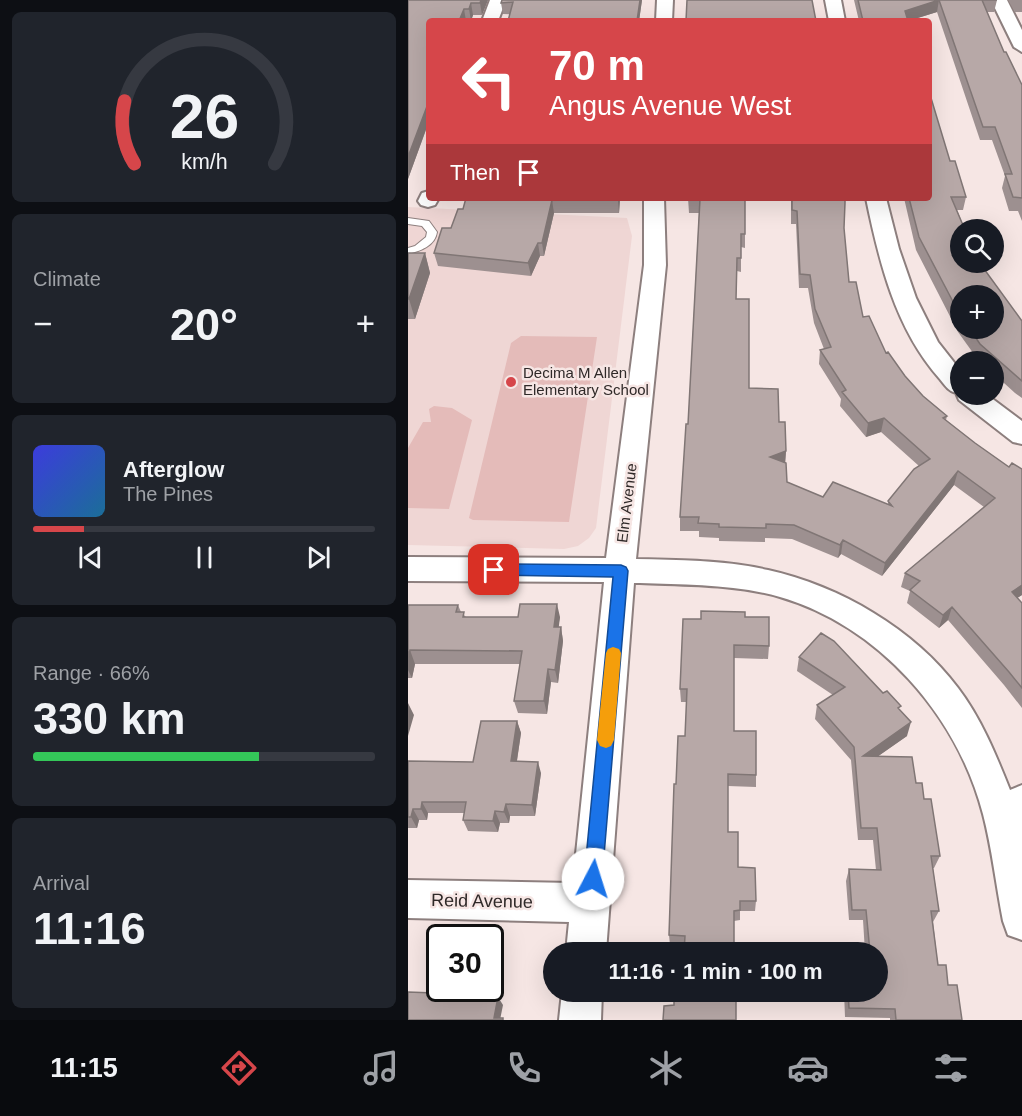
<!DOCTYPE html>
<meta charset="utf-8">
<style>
:root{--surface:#171b24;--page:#20242c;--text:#f1f3f6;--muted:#9ea1a6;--line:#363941;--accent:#d6464a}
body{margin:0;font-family:Helvetica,sans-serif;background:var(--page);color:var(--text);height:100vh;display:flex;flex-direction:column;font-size:22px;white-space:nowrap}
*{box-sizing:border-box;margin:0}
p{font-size:20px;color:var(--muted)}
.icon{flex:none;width:33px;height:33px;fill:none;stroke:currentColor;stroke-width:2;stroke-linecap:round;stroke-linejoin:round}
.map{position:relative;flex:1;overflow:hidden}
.drawer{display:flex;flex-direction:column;gap:12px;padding:12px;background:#0d0f14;width:408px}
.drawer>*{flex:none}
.banner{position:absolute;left:18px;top:18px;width:506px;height:183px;border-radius:6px;box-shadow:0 6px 24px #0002;background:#d6464a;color:#fff;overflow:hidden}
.buttons{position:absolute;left:542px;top:219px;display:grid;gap:12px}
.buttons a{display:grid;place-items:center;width:54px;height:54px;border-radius:50%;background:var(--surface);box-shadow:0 6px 24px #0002;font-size:30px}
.speed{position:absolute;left:18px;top:924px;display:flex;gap:12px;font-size:30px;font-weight:700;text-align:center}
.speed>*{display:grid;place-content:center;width:78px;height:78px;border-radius:50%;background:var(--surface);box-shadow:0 6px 24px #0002;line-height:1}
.speed .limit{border:3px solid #111;border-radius:9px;background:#fff;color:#111}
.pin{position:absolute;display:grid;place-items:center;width:51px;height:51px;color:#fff;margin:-26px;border-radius:12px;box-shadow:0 3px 9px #0006}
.me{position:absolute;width:66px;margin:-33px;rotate:5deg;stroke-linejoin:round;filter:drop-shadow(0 0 4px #0008)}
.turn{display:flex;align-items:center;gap:21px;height:126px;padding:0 24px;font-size:27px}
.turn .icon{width:78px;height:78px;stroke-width:2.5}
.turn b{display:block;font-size:42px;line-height:51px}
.then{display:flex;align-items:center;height:57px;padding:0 24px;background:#0003;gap:12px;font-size:22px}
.big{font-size:45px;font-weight:700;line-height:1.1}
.drawer .card{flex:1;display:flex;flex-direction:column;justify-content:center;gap:9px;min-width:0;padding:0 21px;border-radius:9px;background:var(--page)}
.drawer .dial{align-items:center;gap:0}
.dial svg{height:156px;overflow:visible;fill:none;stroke:var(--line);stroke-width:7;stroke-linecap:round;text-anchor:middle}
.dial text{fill:var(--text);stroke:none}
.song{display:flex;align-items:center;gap:18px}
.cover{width:72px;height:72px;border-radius:9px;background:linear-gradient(135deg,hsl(240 70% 55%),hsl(200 70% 35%))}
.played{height:6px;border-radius:3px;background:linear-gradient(90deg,var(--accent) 15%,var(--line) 15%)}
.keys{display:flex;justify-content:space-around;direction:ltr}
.heat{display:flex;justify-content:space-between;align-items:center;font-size:33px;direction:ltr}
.charge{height:9px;border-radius:4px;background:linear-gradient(90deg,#34c759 66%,var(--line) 0)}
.trip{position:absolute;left:135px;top:942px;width:345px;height:60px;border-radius:30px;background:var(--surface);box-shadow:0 6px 24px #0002;font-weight:700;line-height:60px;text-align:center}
.dock{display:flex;height:96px;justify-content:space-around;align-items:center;background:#090b0e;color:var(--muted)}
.dock .icon{width:42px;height:42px}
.dock .current{color:var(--accent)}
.dock b{font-size:27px;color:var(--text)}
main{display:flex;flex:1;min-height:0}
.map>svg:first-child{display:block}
.built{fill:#efd6d4}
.green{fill:#e4bbb9}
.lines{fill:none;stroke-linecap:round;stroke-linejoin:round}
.service-casing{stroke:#8d7f7e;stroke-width:2}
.minor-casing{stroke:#8d7f7e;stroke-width:4}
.service{fill:#fff;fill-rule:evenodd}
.minor{fill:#fff;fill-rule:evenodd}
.wall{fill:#9d9090;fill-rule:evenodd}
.shaded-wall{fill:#807675}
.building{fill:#b7a8a7;stroke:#807675;stroke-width:1.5}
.route{fill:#1a73e8;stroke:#114b97;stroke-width:1.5}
.slow{fill:#f59e0b}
.poi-dot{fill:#d6464a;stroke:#f6e6e4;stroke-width:2}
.labels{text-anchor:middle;stroke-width:5;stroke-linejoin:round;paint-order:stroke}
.poi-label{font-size:15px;fill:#2f2928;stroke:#f6e6e4;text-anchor:start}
.street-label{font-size:15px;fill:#2f2928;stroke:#f6e6e4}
.near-street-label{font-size:18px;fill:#2f2928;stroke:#f6e6e4}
</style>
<main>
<section class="drawer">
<div class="card dial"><svg viewBox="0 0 100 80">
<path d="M14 69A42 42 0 1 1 86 69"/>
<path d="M14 69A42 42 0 0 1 9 37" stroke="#d6464a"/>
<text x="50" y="56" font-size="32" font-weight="700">26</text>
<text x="50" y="72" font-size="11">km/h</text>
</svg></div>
<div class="card"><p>Climate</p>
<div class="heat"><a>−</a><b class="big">20°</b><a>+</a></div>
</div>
<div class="card">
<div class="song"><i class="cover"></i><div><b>Afterglow</b><p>The Pines</p></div></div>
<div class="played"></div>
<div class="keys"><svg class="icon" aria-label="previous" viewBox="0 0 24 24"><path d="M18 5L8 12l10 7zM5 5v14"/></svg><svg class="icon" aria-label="pause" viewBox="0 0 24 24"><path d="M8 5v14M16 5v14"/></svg><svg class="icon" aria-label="next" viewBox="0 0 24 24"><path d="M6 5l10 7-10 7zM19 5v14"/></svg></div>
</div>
<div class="card"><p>Range · 66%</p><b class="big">330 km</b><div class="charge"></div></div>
<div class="card"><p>Arrival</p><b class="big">11:16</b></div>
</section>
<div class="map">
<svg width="614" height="1020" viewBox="0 0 614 1020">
<rect width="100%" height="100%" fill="#f6e6e4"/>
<path class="built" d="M 0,207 L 219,218 L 224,236 L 188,528 L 181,538 L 170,546 L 156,549 L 0,545 Z"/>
<path class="green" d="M 113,336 L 189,337 L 161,522 L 65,520 L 61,518 L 103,343 Z
M 26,406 L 44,408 L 64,420 L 41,509 L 0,508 L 0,448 L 15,422 L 23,422 L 21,409 Z"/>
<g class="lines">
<defs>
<path id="service" d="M 0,218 L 21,221 L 29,232 C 27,246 12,251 0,254 L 0,248 L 7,246 L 18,237 L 19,232 L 14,226 L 0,224 Z"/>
<path id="minor" d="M 82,0 L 98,0 L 90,21 L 74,21 Z
M 249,0 L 265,0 L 264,21 L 248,21 Z
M 417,0 L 433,0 L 437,21 L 421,21 Z
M 583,0 L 599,0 L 614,30 L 614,52 L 606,47 Z
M 21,191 L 21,198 L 31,198 L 27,205 L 20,207 L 13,205 L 10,201 L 14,193 Z
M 236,198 L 256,198 L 258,265 L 228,559 C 272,560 317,560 360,570 C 432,586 506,629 550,688 C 573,718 588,755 602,790 L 614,785 L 614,940 L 600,935 L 595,921 C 588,886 584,848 575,814 C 549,715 471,626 372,597 C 327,584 278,585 232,583 L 226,583 L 198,952 L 158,952 L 161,922 L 0,918 L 0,880 L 165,883 L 196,582 L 0,581 L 0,557 L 198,558 L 236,265 Z
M 458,198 L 478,198 L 491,249 L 508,298 L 530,342 L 552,370 L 552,394 L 578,394 L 614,421 L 614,444 L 605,442 L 551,400 L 548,393 C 540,391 536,384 531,378 C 487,328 471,261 458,198 Z
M 154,992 L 194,992 L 193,1020 L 151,1020 Z"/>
</defs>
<use href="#service" class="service-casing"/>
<use href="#minor" class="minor-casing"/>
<use href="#service" class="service"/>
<use href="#minor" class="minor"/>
</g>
<path class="wall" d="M 0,0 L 80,0 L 74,15 L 65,15 L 63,21 L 58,21 L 0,179 Z
M 94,0 L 234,0 L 231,21 L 95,14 L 93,3 Z
M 446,0 L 589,0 L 586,12 L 579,12 L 596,52 L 614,85 L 614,221 L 610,211 L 601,211 L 594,188 L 597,176 L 584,140 L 572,140 L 529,12 L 500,21 L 451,21 Z
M 600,0 L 614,0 L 614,12 L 607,12 Z
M 542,161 L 558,197 L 555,210 L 549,210 L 572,265 L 614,321 L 614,398 L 607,393 L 585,373 L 585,362 L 572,362 L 568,357 L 550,332 L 508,250 L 496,198 L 520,198 ZM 552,296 L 585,328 L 552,328 Z
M 58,198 L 212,198 L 211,213 L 146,213 L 136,256 L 132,256 L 123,276 L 30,266 L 26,253 L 55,209 Z
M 280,198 L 337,198 L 337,248 L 333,247 L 333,272 L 329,271 L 328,299 L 341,388 L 371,422 L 378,451 L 377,463 L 379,482 L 415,497 L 480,504 L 480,501 L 511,466 L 473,432 L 458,437 L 432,406 L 433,399 L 411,364 L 412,350 L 416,349 L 406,323 L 400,288 L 391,288 L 388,224 L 383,224 L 383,198 L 437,198 L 436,228 L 441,282 L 455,317 L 478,353 L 497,376 L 515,396 L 539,416 L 538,420 L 567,443 L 601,467 L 614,469 L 614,595 L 609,598 L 614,603 L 614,708 L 596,685 L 540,620 L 531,628 L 499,603 L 502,591 L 493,587 L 497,573 L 576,507 L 546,485 L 474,576 L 433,554 L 430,558 L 384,539 L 357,538 L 357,542 L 311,541 L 311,538 L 291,537 L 291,531 L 272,531 L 272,517 L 280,424 L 291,213 L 281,213 Z
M 0,253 L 17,253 L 22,273 L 7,319 L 0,319 Z
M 0,605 L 50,605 L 53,612 L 58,617 L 152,617 L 150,627 L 153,627 L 155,641 L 150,683 L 143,682 L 139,714 L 110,713 L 106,701 L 112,664 L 7,664 L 4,678 L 0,678 Z
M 337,617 L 361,646 L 360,659 L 326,658 L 326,731 L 348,775 L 348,787 L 320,786 L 320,832 L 330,867 L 348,901 L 347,911 L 332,911 L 332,920 L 326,921 L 276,945 L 262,945 L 261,935 L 268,784 L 277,736 L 279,702 L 273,702 L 272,689 L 293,619 Z
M 391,657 L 475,693 L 492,710 L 499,736 L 470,756 L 508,783 L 516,799 L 532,856 L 526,868 L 525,868 L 531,911 L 525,922 L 530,965 L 540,985 L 554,1020 L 482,1020 L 482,1018 L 437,1017 L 436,992 L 470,992 L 470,952 L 457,952 L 455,920 L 441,920 L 438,881 L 441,869 L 468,870 L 465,840 L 450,840 L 443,760 L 407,719 L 409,705 L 425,695 L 389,671 Z
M 109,721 L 113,733 L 109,761 L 133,773 L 127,816 L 102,816 L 101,823 L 92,823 L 90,832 L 60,831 L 55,820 L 56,813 L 20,813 L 19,820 L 11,820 L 9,828 L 0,828 L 0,761 L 65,762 Z"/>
<path class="shaded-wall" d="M 73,0 L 80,0 L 74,15 L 72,3 Z
M 232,0 L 234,0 L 231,21 L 229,21 Z
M 531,0 L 529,12 L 500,21 L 497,11 Z
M 63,3 L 65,15 L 63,21 L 61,9 Z
M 56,9 L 58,21 L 51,21 Z
M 21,101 L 21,121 L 0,179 L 0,157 Z
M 210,198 L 212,198 L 211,213 L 210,200 Z
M 144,200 L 146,213 L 136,256 L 134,243 Z
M 130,243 L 132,256 L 123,276 L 120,263 Z
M 17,253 L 22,273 L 7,319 L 1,299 Z
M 476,418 L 473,432 L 458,437 L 460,423 Z
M 378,451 L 377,465 L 362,457 Z
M 550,471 L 546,485 L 474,576 L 477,563 Z
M 435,540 L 433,554 L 430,558 L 432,545 Z
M 614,585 L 614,595 L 598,605 L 604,592 Z
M 149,604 L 152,617 L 149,641 L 146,627 Z
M 544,607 L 540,620 L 531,628 L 535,615 Z
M 153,627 L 155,641 L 150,683 L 147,670 Z
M 2,650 L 7,664 L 4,678 L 0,670 L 0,657 Z
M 140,669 L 143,682 L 139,714 L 136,701 Z
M 0,703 L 6,715 L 0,736 Z
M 109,721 L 113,733 L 107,773 L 103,761 Z
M 503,722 L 499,736 L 452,769 L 455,756 Z
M 130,762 L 133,773 L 127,816 L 124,805 Z
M 14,802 L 20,813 L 19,820 L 13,809 Z
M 98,804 L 102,816 L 101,823 L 96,812 Z
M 5,809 L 11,820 L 9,828 L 3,817 Z
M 87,811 L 92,823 L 90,832 L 85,821 Z
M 84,975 L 89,984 L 85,1005 L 80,997 L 81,988 L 82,988 Z
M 90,997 L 95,1005 L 92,1020 L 86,1018 Z"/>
<path class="building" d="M 0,0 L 73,0 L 72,3 L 63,3 L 61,9 L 56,9 L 51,21 L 21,21 L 21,101 L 0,157 Z
M 94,0 L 232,0 L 229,21 L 100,21 L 105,2 L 93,3 Z
M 279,0 L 404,0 L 408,21 L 278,21 Z
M 450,0 L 589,0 L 574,0 L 596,52 L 598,52 L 614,85 L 614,198 L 605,197 L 597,174 L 604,174 L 587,127 L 575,127 L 531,0 L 497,11 L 500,21 L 455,21 Z
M 520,88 L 542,161 L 547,161 L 558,197 L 543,197 L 557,230 L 552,230 L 552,262 L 571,262 L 614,321 L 614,381 L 572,344 L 561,328 L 585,328 L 585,296 L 552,296 L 552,315 L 511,237 L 501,198 L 520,198 Z
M 58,198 L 210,198 L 210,200 L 144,200 L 134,243 L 130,243 L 120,263 L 26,253 L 34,228 L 43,228 L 50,209 L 55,209 Z
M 280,198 L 337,198 L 337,234 L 333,234 L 333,258 L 329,258 L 328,299 L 341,299 L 341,388 L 370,389 L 371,422 L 377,422 L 378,451 L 362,457 L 378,463 L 379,482 L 415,497 L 425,482 L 484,506 L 480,501 L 506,469 L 522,459 L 476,418 L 460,423 L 434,392 L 438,390 L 412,350 L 423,347 L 407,309 L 402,275 L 392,274 L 389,211 L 384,210 L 384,198 L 437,198 L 437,203 L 436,228 L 441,282 L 448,282 L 455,317 L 461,316 L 478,353 L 480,352 L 497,376 L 515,396 L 539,416 L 535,418 L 567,443 L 601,467 L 604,463 L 614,469 L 614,585 L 604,592 L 614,603 L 614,688 L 601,672 L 544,607 L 535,615 L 502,590 L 512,581 L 497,573 L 587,498 L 550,471 L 477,563 L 435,540 L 432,545 L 386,525 L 358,524 L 358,528 L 311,527 L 311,524 L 290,523 L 291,517 L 272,517 L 278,424 L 280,424 L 292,199 L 280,199 Z
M 0,253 L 17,253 L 1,299 L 0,299 Z
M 112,604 L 149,604 L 146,627 L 153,627 L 147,670 L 140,669 L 136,701 L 106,701 L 114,651 L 2,650 L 0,657 L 0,605 L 50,605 L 48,612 L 56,612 L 55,617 L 110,617 Z
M 293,611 L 337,612 L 337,617 L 361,617 L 361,646 L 326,645 L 326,731 L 348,731 L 348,775 L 320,774 L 320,832 L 330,832 L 330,867 L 347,868 L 348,901 L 332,901 L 332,910 L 326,911 L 326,952 L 276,952 L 277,936 L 261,935 L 266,784 L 268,784 L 270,736 L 277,736 L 279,689 L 272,689 L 275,619 L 293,619 Z
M 413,633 L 426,641 L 475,693 L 479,691 L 493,706 L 490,708 L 503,722 L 455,756 L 504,757 L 508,783 L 514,783 L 516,799 L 523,799 L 532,856 L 523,856 L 531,911 L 523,911 L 530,965 L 538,965 L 540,985 L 549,985 L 554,1020 L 488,1020 L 487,1009 L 441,1008 L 440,992 L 470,992 L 470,952 L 462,952 L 458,910 L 444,910 L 441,869 L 473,870 L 469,828 L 453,828 L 446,747 L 409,705 L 437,687 L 391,657 Z
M 73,721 L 109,721 L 103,761 L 130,762 L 124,805 L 98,804 L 96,812 L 87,811 L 85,821 L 55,820 L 58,802 L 14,802 L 13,809 L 5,809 L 3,817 L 0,817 L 0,761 L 65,762 Z
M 30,973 L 32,973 L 32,988 L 81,988 L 80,997 L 90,997 L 86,1018 L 95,1018 L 95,1020 L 0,1020 L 0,992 L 26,993 Z
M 266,992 L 328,992 L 328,1020 L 255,1020 L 256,1006 L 266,1005 Z"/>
<path class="route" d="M 86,564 L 213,565 L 218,567 L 220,571 L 194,879 L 192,886 L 185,889 L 179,886 L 176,879 L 205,577 L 86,575 L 81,574 L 79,570 L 81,566 Z"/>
<path class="slow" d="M 205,647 L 211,649 L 213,653 L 206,740 L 203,746 L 198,748 L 192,746 L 189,740 L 198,653 L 200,649 Z"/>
<circle class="poi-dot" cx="103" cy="382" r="6"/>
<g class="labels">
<g class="poi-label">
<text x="115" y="378">Decima M Allen<tspan x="115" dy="17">Elementary School</tspan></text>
</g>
<g class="street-label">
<text transform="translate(219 503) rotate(-83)" y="5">Elm Avenue</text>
</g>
<g class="near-street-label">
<text transform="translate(74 901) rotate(1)" y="6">Reid Avenue</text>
</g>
</g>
</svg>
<div class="buttons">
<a><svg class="icon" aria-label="search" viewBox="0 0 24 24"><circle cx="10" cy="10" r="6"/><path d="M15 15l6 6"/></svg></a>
<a>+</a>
<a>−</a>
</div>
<div class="speed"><div class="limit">30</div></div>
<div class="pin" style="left:86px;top:570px;background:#d93025"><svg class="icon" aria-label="arrive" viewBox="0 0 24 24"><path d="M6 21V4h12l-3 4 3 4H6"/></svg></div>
<svg class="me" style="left:185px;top:879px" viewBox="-20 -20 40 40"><circle r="19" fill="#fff"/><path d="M0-13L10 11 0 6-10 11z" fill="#1a73e8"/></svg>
<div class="trip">11:16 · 1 min · 100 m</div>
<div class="banner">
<div class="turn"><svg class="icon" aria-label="left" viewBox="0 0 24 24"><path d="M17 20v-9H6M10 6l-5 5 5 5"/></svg><div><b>70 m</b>Angus Avenue West</div></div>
<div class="then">Then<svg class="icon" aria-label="arrive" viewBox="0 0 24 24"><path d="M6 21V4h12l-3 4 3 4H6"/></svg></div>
</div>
</div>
</main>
<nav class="dock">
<b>11:15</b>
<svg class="icon current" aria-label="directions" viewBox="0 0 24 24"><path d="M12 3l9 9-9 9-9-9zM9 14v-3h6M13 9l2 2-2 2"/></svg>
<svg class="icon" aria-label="music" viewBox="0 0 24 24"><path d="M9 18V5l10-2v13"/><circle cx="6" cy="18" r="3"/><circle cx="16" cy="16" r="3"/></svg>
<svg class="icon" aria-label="phone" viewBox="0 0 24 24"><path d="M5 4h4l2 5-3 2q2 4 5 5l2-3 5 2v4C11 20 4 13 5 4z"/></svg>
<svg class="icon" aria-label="climate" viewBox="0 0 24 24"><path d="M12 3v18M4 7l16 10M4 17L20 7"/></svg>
<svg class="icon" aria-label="car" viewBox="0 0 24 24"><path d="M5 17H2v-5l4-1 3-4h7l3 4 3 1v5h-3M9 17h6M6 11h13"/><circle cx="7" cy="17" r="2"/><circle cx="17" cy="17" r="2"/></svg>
<svg class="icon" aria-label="filters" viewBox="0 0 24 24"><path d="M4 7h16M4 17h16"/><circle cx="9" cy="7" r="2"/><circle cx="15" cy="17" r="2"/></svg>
</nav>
